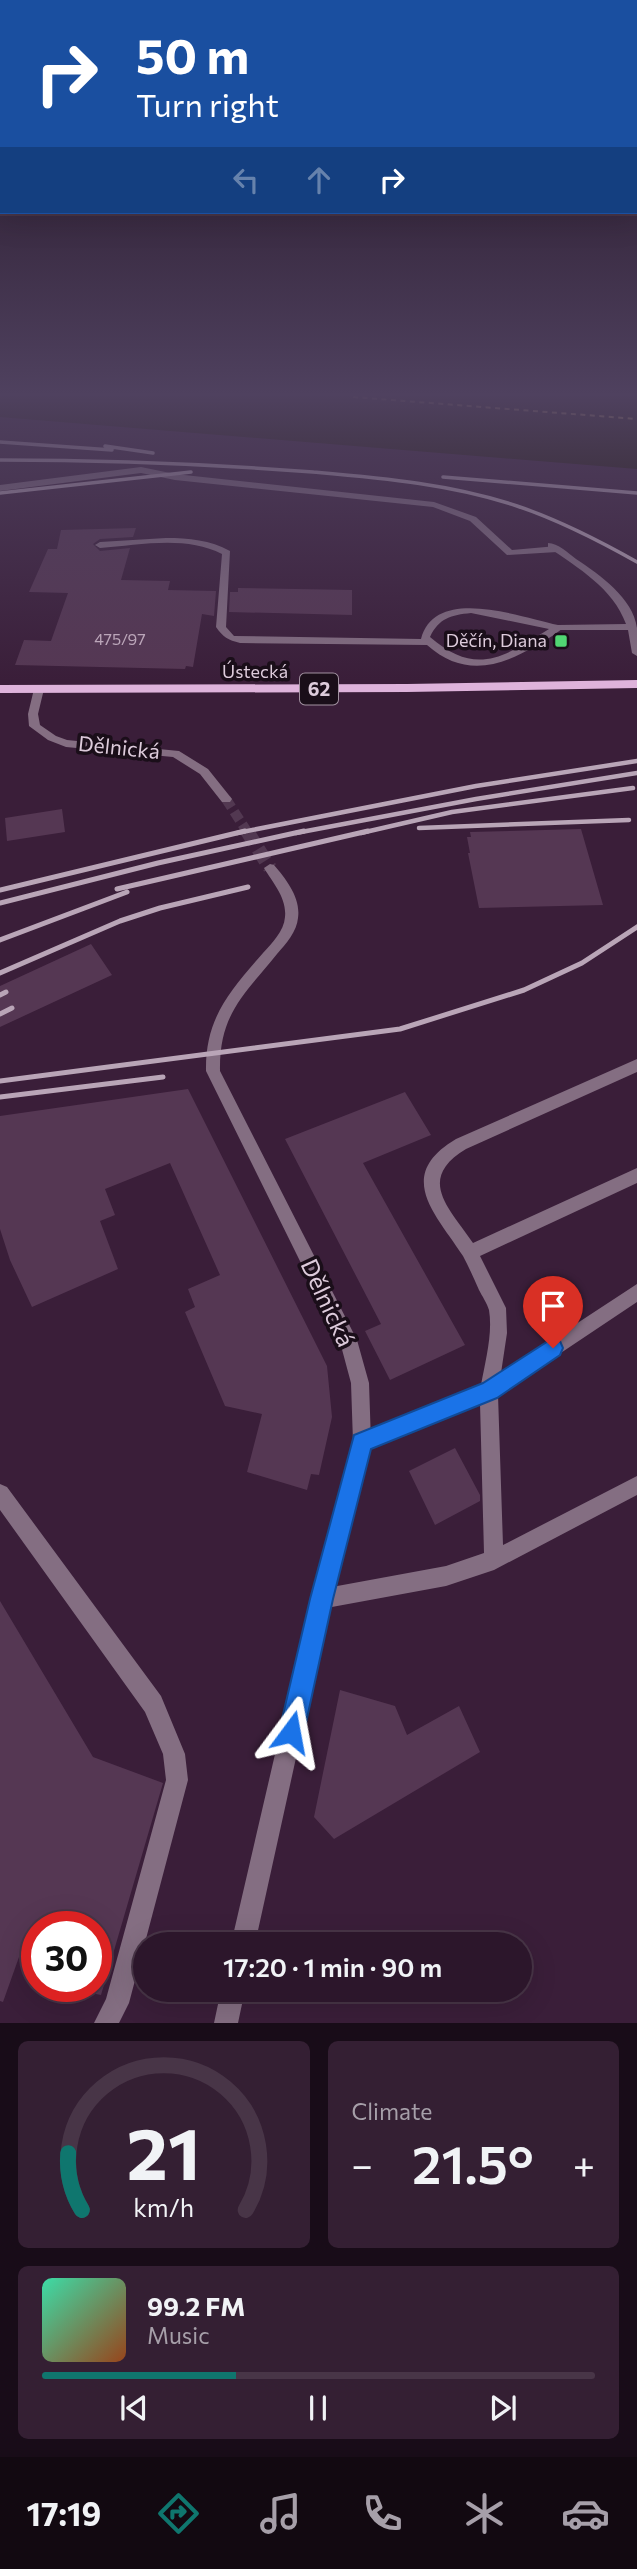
<!DOCTYPE html>
<meta charset="utf-8">
<style>
:root{--surface:#2c162b;--page:#341f33;--text:#f1f3f6;--muted:#a69fa9;--line:#483547;--accent:#0f766e}
body{margin:0;font-family:Commissioner,sans-serif;background:var(--page);color:var(--text);height:100vh;display:flex;flex-direction:column;font-size:26px;white-space:nowrap}
*{box-sizing:border-box;margin:0}
p{font-size:23px;color:var(--muted)}
.icon{flex:none;width:38px;height:38px;fill:none;stroke:currentColor;stroke-width:2;stroke-linecap:round;stroke-linejoin:round}
.map{position:relative;height:2023px;overflow:hidden}
.drawer{display:flex;flex-direction:column;gap:18px;padding:18px;background:#180c18;flex:1}
.drawer>*{flex:none}
.banner{position:absolute;left:0px;top:0px;width:637px;height:214px;box-shadow:0 7px 28px #0002,0 0 0 2px var(--line);background:#1a4fa0;color:#fff;overflow:hidden}
.speed{position:absolute;left:21px;top:1911px;display:flex;gap:14px;font-size:35px;font-weight:700;text-align:center}
.speed>*{display:grid;place-content:center;width:91px;height:91px;border-radius:50%;background:var(--surface);box-shadow:0 7px 28px #0002,0 0 0 2px var(--line);line-height:1}
.speed .limit{border:10px solid #d22;background:#fff;color:#111}
.pin{position:absolute;display:grid;place-items:center;width:60px;height:60px;color:#fff;margin:-72px -30px;border-radius:50% 50% 50% 0;rotate:-45deg;box-shadow:0 0 7px #0007}
.pin .icon{rotate:45deg}
.me{position:absolute;width:77px;margin:-38px;rotate:13deg;stroke-linejoin:round;filter:drop-shadow(0 0 5px #0008)}
.turn{display:flex;align-items:center;gap:24px;height:147px;padding:0 21px;font-size:32px}
.turn .icon{width:91px;height:91px;stroke-width:2.5}
.turn b{display:block;font-size:49px;line-height:60px}
.lanes{display:flex;align-items:center;height:66px;padding:0 21px;background:#0003;justify-content:center;gap:35px;direction:ltr}
.lanes .off{opacity:.35}
.big{font-size:52px;font-weight:600;line-height:1.1}
.drawer .widget{flex:1;display:flex;flex-direction:column;justify-content:center;gap:10px;min-width:0;padding:0 24px;border-radius:10px;background:var(--page)}
.drawer .dial{align-items:center;gap:0}
.dial svg{height:182px;overflow:visible;fill:none;stroke:var(--line);stroke-width:7;stroke-linecap:round;text-anchor:middle}
.dial text{fill:var(--text);stroke:none}
.song{display:flex;align-items:center;gap:21px}
.cover{width:84px;height:84px;border-radius:10px;background:linear-gradient(135deg,hsl(160 70% 55%),hsl(20 70% 35%))}
.played{height:7px;border-radius:4px;background:linear-gradient(90deg,var(--accent) 35%,var(--line) 35%)}
.keys{display:flex;justify-content:space-around;direction:ltr}
.heat{display:flex;justify-content:space-between;align-items:center;font-size:38px;direction:ltr}
.drawer .tiles{flex:1;display:grid;gap:18px;grid-template-columns:1fr 1fr}
.widget:last-child{grid-column:span 2}
.trip{position:absolute;left:133px;top:1932px;width:399px;height:70px;border-radius:35px;background:var(--surface);box-shadow:0 7px 28px #0002,0 0 0 2px var(--line);font-weight:600;line-height:70px;text-align:center}
.tab-bar{display:flex;height:112px;justify-content:space-around;align-items:center;background:#120911;color:var(--muted)}
.tab-bar .icon{width:49px;height:49px}
.tab-bar .selected{color:var(--accent)}
.tab-bar b{font-size:32px;color:var(--text)}
.map>svg:first-child{display:block}
.water{fill:#1b1302}
.lines{fill:none;stroke-linecap:round;stroke-linejoin:round}
.ferry{stroke:#f4d278;stroke-width:2;stroke-dasharray:5 4.5;stroke-linecap:butt}
.building{fill:#553753}
.street-tunnel-far1{stroke:#523851;stroke-width:10;stroke-dasharray:10 5;stroke-linecap:butt}
.street-tunnel{stroke:#523851;stroke-width:14;stroke-dasharray:14 7;stroke-linecap:butt}
.lane{fill:#846e82;fill-rule:evenodd}
.street{fill:#846e82;fill-rule:evenodd}
.primary{fill:#deb3db;fill-rule:evenodd}
.rail-far2{stroke:#b9a5b7;stroke-width:3.5}
.rail-far1{stroke:#b9a5b7;stroke-width:4.5}
.rail{stroke:#b9a5b7;stroke-width:5}
.route{fill:#1a73e8;stroke:#114b97;stroke-width:2}
.poi-dot{fill:#51d673;stroke:#1a0e19;stroke-width:2.5}
.labels{text-anchor:middle;stroke-width:7;stroke-linejoin:round;paint-order:stroke}
.far-number-label{font-size:16px;fill:#bba6b9}
.far-poi-label{font-size:18px;fill:#ddcbdb;stroke:#1a0e19;text-anchor:end}
.far-street-label{font-size:18px;fill:#ddcbdb;stroke:#1a0e19}
.shield{fill:#1a0e19;stroke:#a292a1;stroke-width:2}
.shield-label{font-size:19px;font-weight:bold;fill:#ddcbdb}
.street-label{font-size:21px;fill:#ddcbdb;stroke:#1a0e19}
.near-street-label{font-size:24px;fill:#ddcbdb;stroke:#1a0e19}
</style>
<div class="map">
<svg width="637" height="2023" viewBox="0 0 637 2023">
<rect width="100%" height="100%" fill="#3a1e39"/>
<path class="water" d="M 0,397 L 637,397 L 637,469 L 0,417 Z"/>
<g class="lines">
<path class="ferry" d="M 353,397 L 637,419"/>
</g>
<path class="building" d="M 136,528 L 133,537 L 100,539 L 93,544 L 100,551 L 130,548 L 121,580 L 170,581 L 168,590 L 216,591 L 214,616 L 202,614 L 193,667 L 186,666 L 185,669 L 15,665 L 24,640 L 51,641 L 68,593 L 29,592 L 48,549 L 57,549 L 61,530 Z
M 238,588 L 352,590 L 352,615 L 229,612 L 230,592 L 238,592 Z
M 62,809 L 65,832 L 7,841 L 5,818 Z
M 581,829 L 603,905 L 479,908 L 468,853 L 470,853 L 467,837 L 471,837 L 470,832 Z
M 91,944 L 112,975 L 0,1027 L 0,986 Z
M 188,1089 L 327,1366 L 332,1417 L 319,1475 L 311,1474 L 307,1490 L 247,1472 L 262,1414 L 225,1406 L 185,1312 L 195,1307 L 188,1289 L 220,1275 L 170,1163 L 105,1189 L 115,1215 L 100,1221 L 118,1269 L 32,1307 L 10,1260 L 0,1229 L 0,1116 Z
M 405,1092 L 431,1135 L 363,1163 L 465,1345 L 390,1380 L 365,1331 L 381,1324 L 285,1139 Z
M 455,1448 L 480,1495 L 480,1501 L 435,1525 L 409,1471 Z
M 0,1601 L 93,1757 L 163,1783 L 101,1995 L 96,1994 L 96,1927 L 37,1927 L 37,1965 L 19,1957 L 3,2002 L 0,2001 Z
M 340,1690 L 395,1706 L 407,1735 L 459,1706 L 480,1752 L 334,1839 L 314,1817 Z"/>
<g class="lines">
<path class="street-tunnel-far1" d="M 226,799 L 248,833"/>
<path class="street-tunnel" d="M 247,831 L 270,868"/>
<path class="lane" d="M 141,467 L 175,474 L 434,502 L 476,517 L 512,550 L 557,546 L 562,549 L 557,552 L 507,555 L 470,521 L 433,507 L 175,480 L 141,473 L 0,491 L 0,485 Z
M 166,538 C 189,538 210,540 230,551 L 226,627 L 234,636 L 421,639 C 435,585 520,617 558,625 L 563,628 C 555,635 544,641 535,646 C 497,669 462,676 427,645 L 240,643 C 228,640 223,637 216,627 L 222,554 C 186,535 139,545 100,548 L 95,545 L 100,542 ZM 471,613 L 549,629 C 504,657 476,677 430,637 C 439,618 451,615 471,613 Z
M 637,1059 L 637,1072 L 466,1149 C 416,1179 449,1208 473,1243 L 637,1168 L 637,1183 L 480,1256 L 506,1308 L 507,1333 L 501,1373 L 637,1284 L 637,1302 L 498,1395 L 503,1545 L 637,1476 L 637,1495 L 494,1570 L 446,1586 L 321,1609 L 314,1606 L 311,1599 L 314,1592 L 321,1589 L 446,1566 L 484,1553 L 480,1403 L 362,1451 L 355,1449 L 353,1442 L 355,1435 L 481,1385 C 485,1362 493,1334 489,1310 C 487,1303 482,1296 479,1290 C 474,1279 469,1267 463,1256 C 436,1214 394,1176 456,1139 Z
M 0,1484 L 7,1487 L 161,1696 L 185,1754 L 188,1780 L 129,2003 L 119,2023 L 94,2023 L 106,1999 L 166,1780 L 163,1754 L 145,1712 L 0,1510 Z"/>
<path class="street" d="M 548,543 C 558,543 568,553 576,559 C 600,575 633,598 637,628 C 637,637 637,647 637,656 L 632,653 L 628,630 L 554,630 L 554,626 L 558,625 L 626,624 C 613,588 578,568 548,547 Z
M 39,686 L 44,689 L 38,714 L 40,725 L 56,736 L 67,740 L 179,751 L 208,769 L 232,799 L 230,802 L 222,802 L 200,774 L 173,757 L 66,747 L 48,740 L 29,726 L 28,714 L 34,689 Z
M 270,864 L 274,865 C 286,879 301,898 298,918 C 297,931 286,944 277,954 C 244,995 219,1014 220,1071 L 357,1340 L 369,1383 L 371,1442 L 331,1599 L 255,1944 L 231,1944 L 311,1599 L 353,1442 L 351,1383 L 340,1342 L 206,1071 C 205,1018 230,991 263,953 C 272,943 284,931 285,917 C 287,898 273,883 264,868 Z
M 221,1990 L 245,1990 L 238,2023 L 214,2023 Z"/>
<path class="primary" d="M 637,680 L 637,688 L 407,692 L 0,693 L 0,685 L 407,684 Z"/>
<path class="rail-far2" d="M 0,442 L 112,450
M 105,446 L 153,453
M 0,460 C 105,460 209,464 313,472 C 381,478 452,484 517,506 C 559,520 598,540 637,562
M 443,477 L 637,493
M 0,493 L 191,472"/>
<path class="rail-far1" d="M 419,828 L 629,820
M 237,833 L 476,786 L 637,761
M 296,833 L 476,799 L 637,773
M 361,833 L 452,812 L 633,788"/>
<path class="rail" d="M 117,889 L 368,831
M 0,890 L 245,831
M 0,903 L 158,863 L 304,831
M 0,940 L 127,892
M 0,973 L 120,921 L 160,908 L 248,887
M 0,995 L 6,992
M 0,1014 L 12,1008
M 0,1081 L 400,1029 L 524,990 L 582,963 L 637,927
M 0,1097 L 163,1077"/>
</g>
<linearGradient id="sky" x2="0" y2="1"><stop stop-color="#20101f"/><stop offset="0.58" stop-color="#4f415f"/><stop offset="1" stop-color="#4f415f" stop-opacity="0"/></linearGradient>
<rect width="637" height="680" fill="url(#sky)"/>
<path class="route" d="M 553,1338 L 560,1341 L 563,1348 L 560,1355 L 497,1398 L 371,1449 L 333,1599 L 304,1732 L 300,1740 L 291,1744 L 283,1740 L 279,1732 L 310,1599 L 354,1435 L 483,1383 Z"/>
<rect class="poi-dot" x="554" y="634" width="14" height="14" rx="3.5"/>
<g class="labels">
<g class="far-number-label">
<text x="120" y="645">475/97</text>
</g>
<g class="far-poi-label">
<text x="547" y="647">Děčín, Diana</text>
</g>
<g class="far-street-label">
<text x="255" y="678">Ústecká</text>
</g>
<rect class="shield" x="300" y="673.5" width="38" height="31" rx="5"/>
<g class="shield-label">
<text x="319" y="696">62</text>
</g>
<g class="street-label">
<text transform="translate(119 748) rotate(6)" y="7">Dělnická</text>
</g>
<g class="near-street-label">
<text transform="translate(327 1303) rotate(65)" y="8">Dělnická</text>
</g>
</g>
</svg>
<div class="speed"><div class="limit">30</div></div>
<div class="pin" style="left:553px;top:1348px;background:#d93025"><svg class="icon" aria-label="arrive" viewBox="0 0 24 24"><path d="M6 21V4h12l-3 4 3 4H6"/></svg></div>
<svg class="me" style="left:291px;top:1732px" viewBox="-20 -20 40 40"><path d="M0-17L14 15 0 8-14 15z" fill="#1a73e8" stroke="#fff" stroke-width="4"/></svg>
<div class="trip">17:20 · 1 min · 90 m</div>
<div class="banner">
<div class="turn"><svg class="icon" aria-label="right" viewBox="0 0 24 24"><path d="M7 20v-9h11M14 6l5 5-5 5"/></svg><div><b>50 m</b>Turn right</div></div>
<div class="lanes"><svg class="icon off" aria-label="left" viewBox="0 0 24 24"><path d="M17 20v-9H6M10 6l-5 5 5 5"/></svg><svg class="icon off" aria-label="ahead" viewBox="0 0 24 24"><path d="M12 20V5M6 11l6-6 6 6"/></svg><svg class="icon" aria-label="right" viewBox="0 0 24 24"><path d="M7 20v-9h11M14 6l5 5-5 5"/></svg></div>
</div>
</div>
<section class="drawer">
<div class="tiles">
<div class="widget dial"><svg viewBox="0 0 100 80">
<path d="M14 69A42 42 0 1 1 86 69"/>
<path d="M14 69A42 42 0 0 1 8 44" stroke="#0f766e"/>
<text x="50" y="56" font-size="32" font-weight="700">21</text>
<text x="50" y="72" font-size="11">km/h</text>
</svg></div>
<div class="widget"><p>Climate</p>
<div class="heat"><a>−</a><b class="big">21.5°</b><a>+</a></div>
</div>
<div class="widget">
<div class="song"><i class="cover"></i><div><b>99.2 FM</b><p>Music</p></div></div>
<div class="played"></div>
<div class="keys"><svg class="icon" aria-label="previous" viewBox="0 0 24 24"><path d="M18 5L8 12l10 7zM5 5v14"/></svg><svg class="icon" aria-label="pause" viewBox="0 0 24 24"><path d="M8 5v14M16 5v14"/></svg><svg class="icon" aria-label="next" viewBox="0 0 24 24"><path d="M6 5l10 7-10 7zM19 5v14"/></svg></div>
</div>
</div>
</section>
<nav class="tab-bar">
<b>17:19</b>
<svg class="icon selected" aria-label="directions" viewBox="0 0 24 24"><path d="M12 3l9 9-9 9-9-9zM9 14v-3h6M13 9l2 2-2 2"/></svg>
<svg class="icon" aria-label="music" viewBox="0 0 24 24"><path d="M9 18V5l10-2v13"/><circle cx="6" cy="18" r="3"/><circle cx="16" cy="16" r="3"/></svg>
<svg class="icon" aria-label="phone" viewBox="0 0 24 24"><path d="M5 4h4l2 5-3 2q2 4 5 5l2-3 5 2v4C11 20 4 13 5 4z"/></svg>
<svg class="icon" aria-label="climate" viewBox="0 0 24 24"><path d="M12 3v18M4 7l16 10M4 17L20 7"/></svg>
<svg class="icon" aria-label="car" viewBox="0 0 24 24"><path d="M5 17H2v-5l4-1 3-4h7l3 4 3 1v5h-3M9 17h6M6 11h13"/><circle cx="7" cy="17" r="2"/><circle cx="17" cy="17" r="2"/></svg>
</nav>
